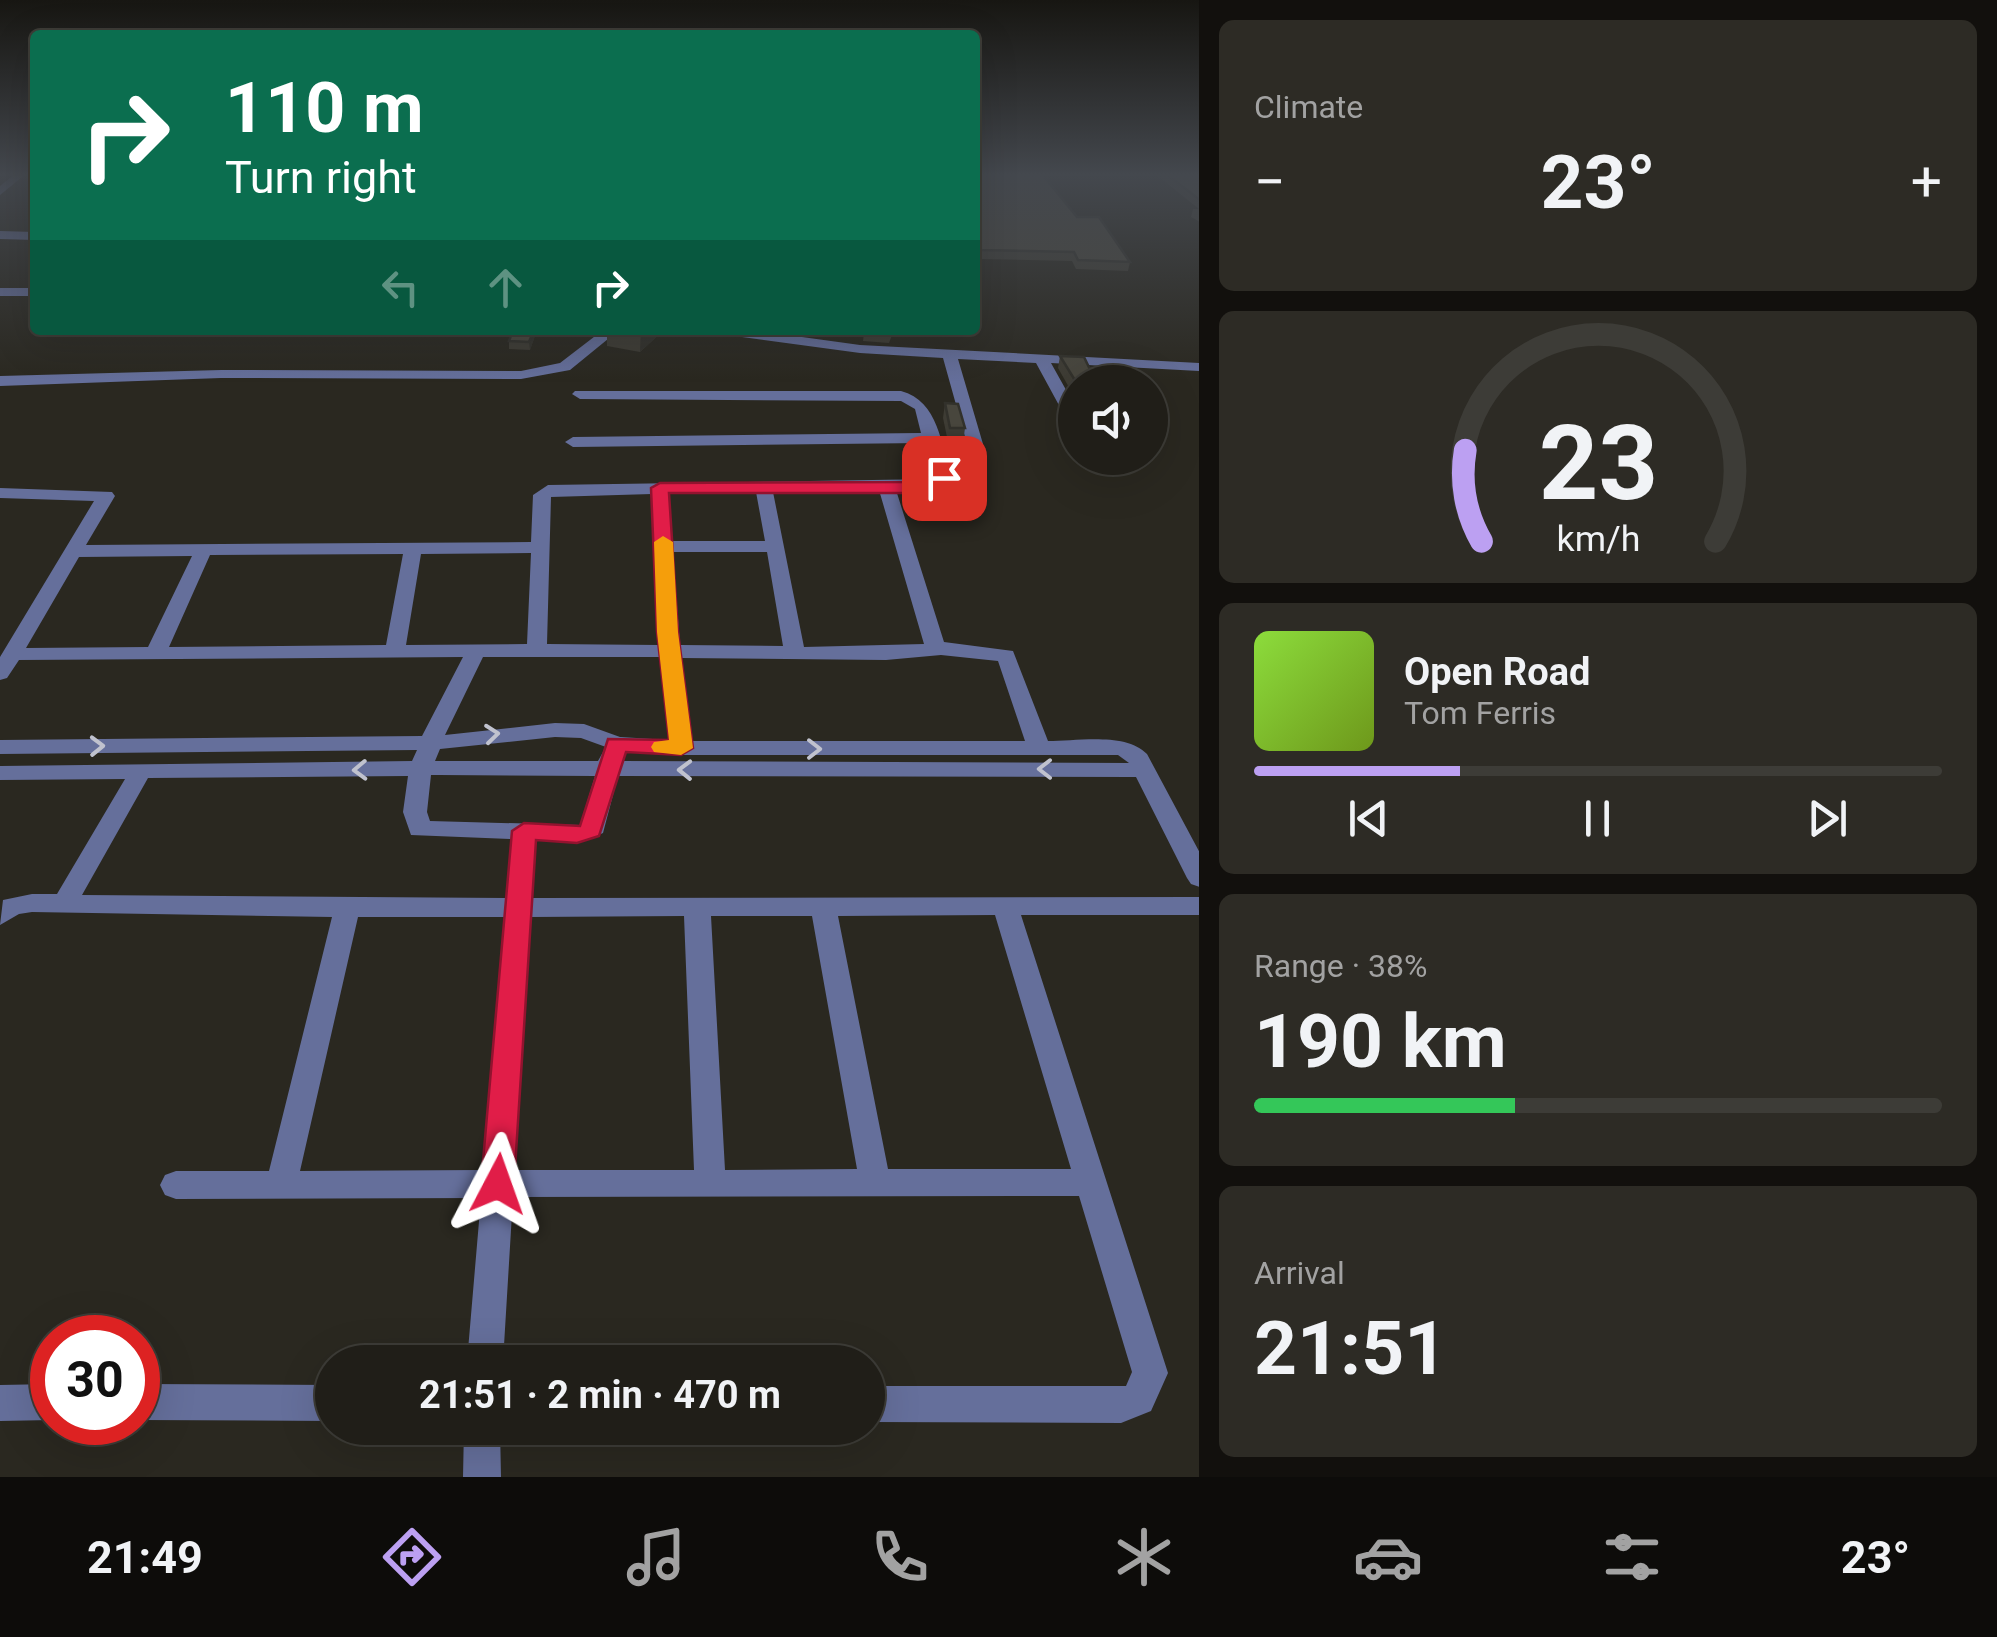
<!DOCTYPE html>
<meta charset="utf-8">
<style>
:root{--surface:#201e18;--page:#2d2b25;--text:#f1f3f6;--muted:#a2a2a2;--line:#3d3c37;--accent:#bca0f2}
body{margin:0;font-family:Roboto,sans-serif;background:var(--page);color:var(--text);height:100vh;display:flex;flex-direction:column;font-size:38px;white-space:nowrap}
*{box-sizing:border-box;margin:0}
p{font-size:32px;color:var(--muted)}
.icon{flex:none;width:55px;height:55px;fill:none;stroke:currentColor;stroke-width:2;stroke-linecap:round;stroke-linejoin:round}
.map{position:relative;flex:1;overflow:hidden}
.details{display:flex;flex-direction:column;gap:20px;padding:20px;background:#12100d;width:798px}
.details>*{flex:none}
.hud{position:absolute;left:30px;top:30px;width:950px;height:305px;border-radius:10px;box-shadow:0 10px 40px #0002,0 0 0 2px var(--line);background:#0b6e4f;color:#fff;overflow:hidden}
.buttons{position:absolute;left:1058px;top:365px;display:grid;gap:20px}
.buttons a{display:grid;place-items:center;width:110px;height:110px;border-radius:50%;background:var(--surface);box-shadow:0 10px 40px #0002,0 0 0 2px var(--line);font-size:50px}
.speed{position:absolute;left:30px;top:1315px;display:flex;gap:20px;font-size:50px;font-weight:700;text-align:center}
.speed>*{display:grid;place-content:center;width:130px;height:130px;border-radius:50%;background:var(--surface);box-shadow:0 10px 40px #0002,0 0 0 2px var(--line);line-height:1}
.speed .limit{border:15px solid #d22;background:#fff;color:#111}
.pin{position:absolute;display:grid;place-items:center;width:85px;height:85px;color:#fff;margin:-42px;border-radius:20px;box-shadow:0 5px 15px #0006}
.me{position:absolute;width:110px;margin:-55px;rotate:4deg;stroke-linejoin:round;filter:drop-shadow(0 0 8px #0008)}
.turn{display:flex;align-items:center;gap:35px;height:210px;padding:0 30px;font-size:45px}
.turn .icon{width:130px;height:130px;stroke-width:2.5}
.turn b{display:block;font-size:70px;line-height:85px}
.lanes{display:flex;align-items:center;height:95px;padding:0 30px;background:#0003;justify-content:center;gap:50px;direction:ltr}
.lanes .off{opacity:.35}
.big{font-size:75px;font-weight:700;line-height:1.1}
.details .tile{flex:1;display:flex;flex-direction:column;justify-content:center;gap:15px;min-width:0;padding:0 35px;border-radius:15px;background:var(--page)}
.details .dial{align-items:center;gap:0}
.dial svg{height:260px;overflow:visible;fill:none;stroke:var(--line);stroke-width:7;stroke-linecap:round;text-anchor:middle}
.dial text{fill:var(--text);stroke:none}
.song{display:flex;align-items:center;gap:30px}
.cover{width:120px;height:120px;border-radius:15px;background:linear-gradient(135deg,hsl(90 70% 55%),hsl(80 70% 35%))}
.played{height:10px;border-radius:5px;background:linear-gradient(90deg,var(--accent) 30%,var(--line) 30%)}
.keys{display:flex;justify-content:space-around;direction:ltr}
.heat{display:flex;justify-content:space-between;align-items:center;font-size:55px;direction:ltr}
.charge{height:15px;border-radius:8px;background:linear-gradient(90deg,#34c759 38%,var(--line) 0)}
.trip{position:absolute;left:315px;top:1345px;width:570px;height:100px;border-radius:50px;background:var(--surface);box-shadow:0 10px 40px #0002,0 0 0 2px var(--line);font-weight:700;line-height:100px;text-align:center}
.tabs{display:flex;height:160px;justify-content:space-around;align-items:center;background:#0d0c0a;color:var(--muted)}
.tabs .icon{width:70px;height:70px}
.tabs .current{color:var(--accent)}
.tabs b{font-size:45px;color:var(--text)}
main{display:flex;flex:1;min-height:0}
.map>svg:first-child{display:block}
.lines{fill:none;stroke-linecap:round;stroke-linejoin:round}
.minor{fill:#656f9b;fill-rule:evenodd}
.wall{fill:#3e3c34}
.shaded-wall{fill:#32312b}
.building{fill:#48463d;stroke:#32312b;stroke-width:2.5}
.oneway{stroke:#c0c2ce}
.route{fill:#e11d48;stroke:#92132f;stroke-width:2.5}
.slow{fill:#f59e0b}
</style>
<main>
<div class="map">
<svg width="1200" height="1477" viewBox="0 0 1200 1477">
<rect width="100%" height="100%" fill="#2a2820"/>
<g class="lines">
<path class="minor" d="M 16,173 L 27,173 L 0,195 L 0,186 Z
M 0,231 L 35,232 L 35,240 L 0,239 Z
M 0,288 L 35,288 L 35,296 L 0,296 Z
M 603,330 L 619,330 L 570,370 L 521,379 L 221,378 L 0,386 L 0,376 L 221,370 L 521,371 L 560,363 Z
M 713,330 L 751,330 L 860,345 L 1200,363 L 1200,371 L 1051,363 L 1075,406 L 1075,425 L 1067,420 L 1036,363 L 958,359 L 983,444 L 975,449 L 967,444 L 943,358 L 860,353 L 720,334 Z
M 575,391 L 901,391 C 939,401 941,445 952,479 L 972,479 L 981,484 L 972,489 L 896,490 L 944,642 L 1013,651 L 1048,741 C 1077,741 1126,732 1147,754 L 1200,853 L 1200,887 L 1191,884 L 1187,878 L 1136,777 L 618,776 L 603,833 L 585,841 L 536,840 L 532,898 L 1200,897 L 1200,915 L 1021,915 L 1168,1373 L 1151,1411 L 1121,1423 L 868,1422 L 868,1386 L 1126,1386 L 1132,1372 L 1079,1196 L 513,1197 L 503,1362 L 467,1362 L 481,1198 L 176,1199 L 165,1195 L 160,1185 L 165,1175 L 176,1171 L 269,1171 L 332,917 L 32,912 L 19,914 L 0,925 L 3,900 L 32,894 L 57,894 L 125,779 L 0,780 L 0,766 L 412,761 L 417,750 L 0,754 L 0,740 L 422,736 L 463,657 L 19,660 L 7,678 L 0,680 L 0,657 L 94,501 L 0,498 L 0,488 L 112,492 L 115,496 L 86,545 L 531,542 L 533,495 L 548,485 L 935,479 L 924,443 L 573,447 L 565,442 L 573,437 L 921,433 L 915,409 L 901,401 L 580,399 L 572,394 ZM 879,490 L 924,644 L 804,647 L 773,492 ZM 756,492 L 765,541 L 672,541 L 669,493 ZM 652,494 L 659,645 L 547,644 L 551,497 ZM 673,552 L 767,552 L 783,646 L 680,645 ZM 531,553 L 527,644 L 406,645 L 421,554 ZM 403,554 L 386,645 L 169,647 L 210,555 ZM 192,556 L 148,647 L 26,648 L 79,557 ZM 941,655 L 998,661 L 1025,741 L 692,741 L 681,658 L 886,660 ZM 483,657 L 660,657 L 669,740 L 620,737 L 584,724 L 555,723 L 445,735 ZM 555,737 L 581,738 L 617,751 L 681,755 L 1118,755 L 1129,763 L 621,761 L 619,752 L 603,752 L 598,761 L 435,761 L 440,749 ZM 431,775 L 439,775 L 595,776 L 580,825 L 430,821 L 427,812 ZM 408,776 L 403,812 L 411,835 L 511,839 L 506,898 L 82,895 L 148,778 ZM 995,915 L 1071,1169 L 888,1169 L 838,916 ZM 684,916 L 694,1170 L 515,1170 L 531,917 ZM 711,916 L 812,916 L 857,1169 L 725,1170 ZM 358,917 L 505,917 L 483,1170 L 300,1171 Z
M 52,1384 L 52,1420 L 0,1421 L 0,1385 Z
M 138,1384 L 332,1385 L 332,1421 L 138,1420 Z
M 464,1428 L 500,1428 L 501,1477 L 463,1477 Z"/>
</g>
<path class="wall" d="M 975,173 L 1077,217 L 1130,262 L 1128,271 L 1076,269 L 1072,261 L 979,259 L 975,253 Z
M 1154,173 L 1200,173 L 1200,222 L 1191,217 L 1193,209 L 1199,209 Z
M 537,330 L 530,350 L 509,349 L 509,341 Z
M 607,330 L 664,330 L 640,352 L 607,346 Z
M 894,330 L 889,343 L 863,341 L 864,333 Z
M 1060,356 L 1075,382 L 1075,398 L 1058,368 Z
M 945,403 L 965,428 L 963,443 L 948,442 L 943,418 Z"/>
<path class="shaded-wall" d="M 534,330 L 537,330 L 530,350 L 529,342 Z
M 641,330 L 664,330 L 640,352 Z"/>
<path class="building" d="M 975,173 L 1041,173 L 1077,217 L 1099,217 L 1130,262 L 1078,260 L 1074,252 L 981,250 L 975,242 Z
M 1165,173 L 1200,173 L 1200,200 Z
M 513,330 L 534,330 L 529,342 L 509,341 Z
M 866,330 L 892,330 L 890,335 L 864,333 Z
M 1060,356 L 1084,357 L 1096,382 L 1076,382 Z
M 945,403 L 958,404 L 965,428 L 950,428 Z"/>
<defs><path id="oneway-chevron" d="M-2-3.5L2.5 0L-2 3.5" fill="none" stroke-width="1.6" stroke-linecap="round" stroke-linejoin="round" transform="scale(2.5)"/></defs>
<g class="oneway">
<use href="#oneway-chevron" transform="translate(492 734) rotate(-6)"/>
<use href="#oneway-chevron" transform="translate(97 746) rotate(-1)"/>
<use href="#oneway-chevron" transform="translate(814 749)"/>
<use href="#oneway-chevron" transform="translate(1045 769) rotate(-180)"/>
<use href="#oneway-chevron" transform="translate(360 770) rotate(178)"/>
<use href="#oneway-chevron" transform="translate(685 770) rotate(-179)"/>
</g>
<linearGradient id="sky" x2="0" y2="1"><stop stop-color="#171612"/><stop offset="0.46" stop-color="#44484e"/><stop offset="1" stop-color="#44484e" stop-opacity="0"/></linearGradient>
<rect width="1200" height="380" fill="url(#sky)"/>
<path class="route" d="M 944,473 L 952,478 L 951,488 L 915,493 L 669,493 L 678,632 L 693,748 L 681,755 L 626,752 L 599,836 L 577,843 L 536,840 L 514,1184 L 509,1194 L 498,1198 L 486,1194 L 481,1184 L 512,831 L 524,823 L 580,826 L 608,739 L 669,740 L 657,632 L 651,488 L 660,483 L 915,482 L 936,480 Z"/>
<path class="slow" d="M 663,536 L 673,542 L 678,632 L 693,748 L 681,755 L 654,752 L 651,747 L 654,742 L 669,740 L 657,632 L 654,542 Z"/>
</svg>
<div class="buttons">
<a><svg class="icon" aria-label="sound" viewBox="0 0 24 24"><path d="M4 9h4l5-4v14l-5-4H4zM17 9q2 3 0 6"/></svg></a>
</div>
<div class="speed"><div class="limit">30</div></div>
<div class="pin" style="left:944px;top:478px;background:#d93025"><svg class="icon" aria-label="arrive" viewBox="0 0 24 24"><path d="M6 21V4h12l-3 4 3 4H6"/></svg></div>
<svg class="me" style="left:498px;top:1184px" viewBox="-20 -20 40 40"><path d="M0-17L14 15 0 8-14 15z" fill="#e11d48" stroke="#fff" stroke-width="4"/></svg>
<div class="trip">21:51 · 2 min · 470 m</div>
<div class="hud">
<div class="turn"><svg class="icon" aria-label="right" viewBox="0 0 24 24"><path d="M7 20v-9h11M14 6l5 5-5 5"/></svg><div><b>110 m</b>Turn right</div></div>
<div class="lanes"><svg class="icon off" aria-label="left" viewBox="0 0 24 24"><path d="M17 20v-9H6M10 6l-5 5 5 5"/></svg><svg class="icon off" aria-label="ahead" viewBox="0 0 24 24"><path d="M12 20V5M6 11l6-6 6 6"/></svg><svg class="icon" aria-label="right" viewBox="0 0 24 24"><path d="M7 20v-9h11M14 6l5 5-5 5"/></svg></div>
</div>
</div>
<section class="details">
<div class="tile"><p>Climate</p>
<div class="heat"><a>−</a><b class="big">23°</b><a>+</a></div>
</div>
<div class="tile dial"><svg viewBox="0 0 100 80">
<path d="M14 69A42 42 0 1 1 86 69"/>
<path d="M14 69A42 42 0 0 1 9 41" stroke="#bca0f2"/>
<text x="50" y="56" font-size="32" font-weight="700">23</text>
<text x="50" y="72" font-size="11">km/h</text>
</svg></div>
<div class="tile">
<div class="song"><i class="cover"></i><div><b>Open Road</b><p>Tom Ferris</p></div></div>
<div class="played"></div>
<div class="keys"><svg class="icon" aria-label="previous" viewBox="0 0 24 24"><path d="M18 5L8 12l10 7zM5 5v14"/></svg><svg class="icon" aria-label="pause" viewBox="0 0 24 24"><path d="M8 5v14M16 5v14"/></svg><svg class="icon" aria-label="next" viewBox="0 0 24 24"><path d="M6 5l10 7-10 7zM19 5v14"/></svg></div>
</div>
<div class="tile"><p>Range · 38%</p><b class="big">190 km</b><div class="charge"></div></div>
<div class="tile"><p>Arrival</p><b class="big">21:51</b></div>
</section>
</main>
<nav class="tabs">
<b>21:49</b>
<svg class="icon current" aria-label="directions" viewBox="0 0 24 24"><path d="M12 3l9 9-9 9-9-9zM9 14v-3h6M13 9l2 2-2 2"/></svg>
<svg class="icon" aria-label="music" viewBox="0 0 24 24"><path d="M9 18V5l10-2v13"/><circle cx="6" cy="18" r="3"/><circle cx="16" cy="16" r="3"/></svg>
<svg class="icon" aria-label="phone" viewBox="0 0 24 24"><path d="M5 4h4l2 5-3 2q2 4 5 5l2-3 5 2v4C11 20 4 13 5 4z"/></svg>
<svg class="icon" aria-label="climate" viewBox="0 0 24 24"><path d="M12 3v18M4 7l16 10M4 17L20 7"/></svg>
<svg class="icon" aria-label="car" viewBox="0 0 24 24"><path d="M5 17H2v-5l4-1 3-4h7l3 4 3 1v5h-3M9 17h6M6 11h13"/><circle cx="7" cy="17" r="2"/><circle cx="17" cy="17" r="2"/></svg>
<svg class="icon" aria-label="filters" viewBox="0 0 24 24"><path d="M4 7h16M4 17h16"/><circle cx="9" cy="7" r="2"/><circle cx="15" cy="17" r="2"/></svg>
<b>23°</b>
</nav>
